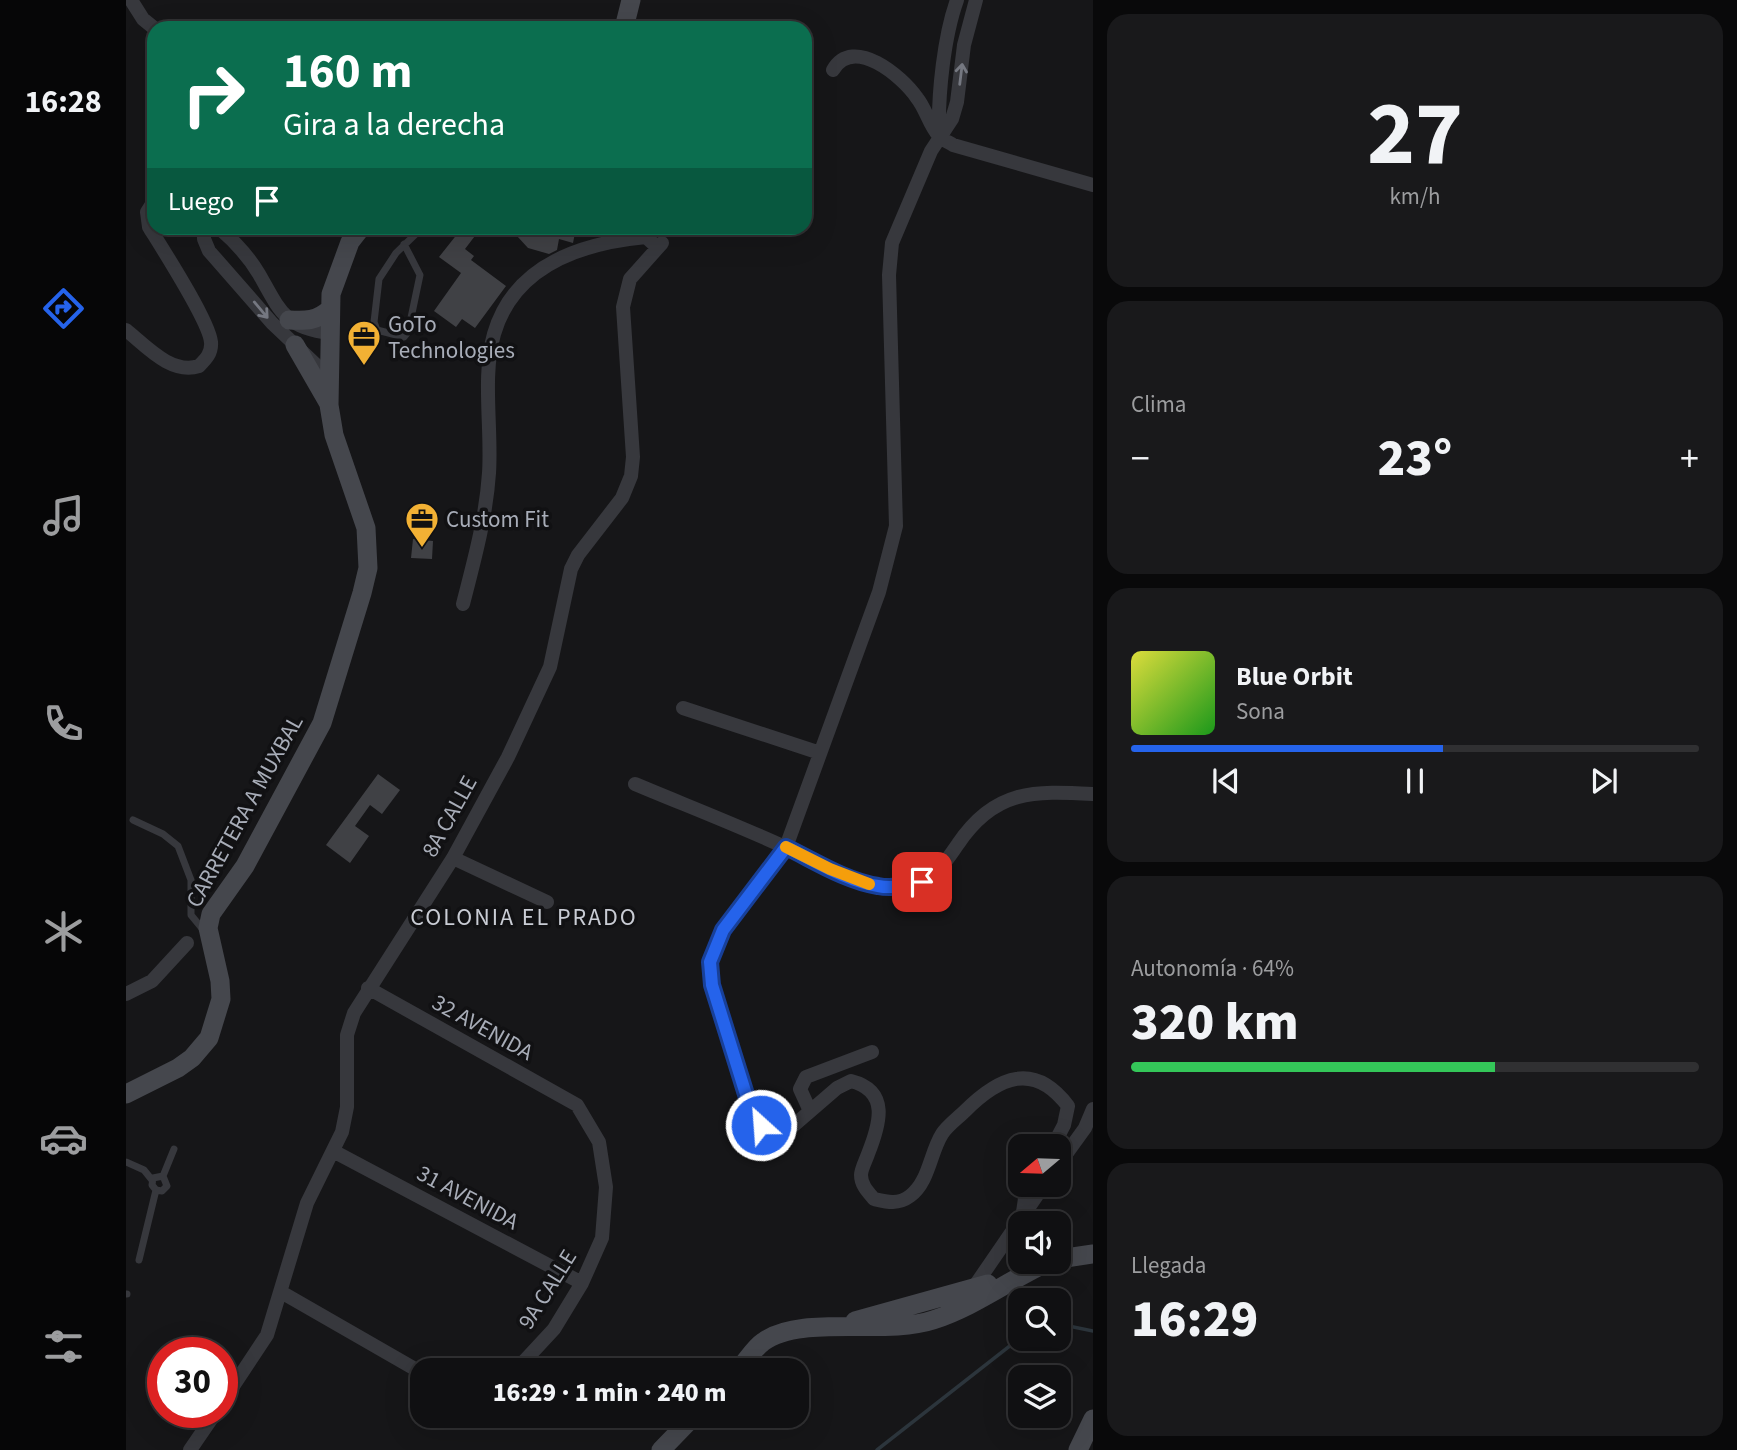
<!DOCTYPE html>
<html lang="es">
<meta charset="utf-8">
<style>
:root{--surface:#101012;--page:#19191b;--text:#f1f3f6;--muted:#9c9d9f;--line:#303032;--accent:#2563eb}
body{margin:0;font-family:"Source Sans 3",sans-serif;background:var(--page);color:var(--text);height:100vh;display:flex;flex-direction:column;font-size:26px;white-space:nowrap}
*{box-sizing:border-box;margin:0}
p{font-size:23px;color:var(--muted)}
.icon{flex:none;width:38px;height:38px;fill:none;stroke:currentColor;stroke-width:2;stroke-linecap:round;stroke-linejoin:round}
.map{position:relative;flex:1;overflow:hidden}
.sheet{display:flex;flex-direction:column;gap:14px;padding:14px;background:#09090a;width:644px}
.sheet>*{flex:none}
.hud{position:absolute;left:21px;top:21px;width:665px;height:214px;border-radius:21px;box-shadow:0 7px 28px #0002,0 0 0 2px var(--line);background:#0b6e4f;color:#fff;overflow:hidden}
.needle{width:46px;rotate:251deg}
.controls{position:absolute;left:882px;top:1134px;display:grid;gap:14px}
.controls a{display:grid;place-items:center;width:63px;height:63px;border-radius:14px;background:var(--surface);box-shadow:0 7px 28px #0002,0 0 0 2px var(--line);font-size:35px}
.speed{position:absolute;left:21px;top:1337px;display:flex;gap:14px;font-size:35px;font-weight:700;text-align:center}
.speed>*{display:grid;place-content:center;width:91px;height:91px;border-radius:50%;background:var(--surface);box-shadow:0 7px 28px #0002,0 0 0 2px var(--line);line-height:1}
.speed .limit{border:10px solid #d22;background:#fff;color:#111}
.pin{position:absolute;display:grid;place-items:center;width:60px;height:60px;color:#fff;margin:-30px;border-radius:14px;box-shadow:0 4px 10px #0006}
.me{position:absolute;width:77px;margin:-38px;rotate:334deg;stroke-linejoin:round;filter:drop-shadow(0 0 5px #0008)}
.turn{display:flex;align-items:center;gap:24px;height:147px;padding:0 21px;font-size:32px}
.turn .icon{width:91px;height:91px;stroke-width:2.5}
.turn b{display:block;font-size:49px;line-height:60px}
.then{display:flex;align-items:center;height:66px;padding:0 21px;background:#0003;gap:14px;font-size:26px}
.big{font-size:52px;font-weight:800;line-height:1.1}
.sheet .widget{flex:1;display:flex;flex-direction:column;justify-content:center;gap:10px;min-width:0;padding:0 24px;border-radius:21px;background:var(--page)}
.sheet .dial{align-items:center;gap:0}
.dial b{font-size:91px;line-height:1}
.song{display:flex;align-items:center;gap:21px}
.cover{width:84px;height:84px;border-radius:10px;background:linear-gradient(135deg,hsl(60 70% 55%),hsl(120 70% 35%))}
.played{height:7px;border-radius:4px;background:linear-gradient(90deg,var(--accent) 55%,var(--line) 55%)}
.keys{display:flex;justify-content:space-around;direction:ltr}
.heat{display:flex;justify-content:space-between;align-items:center;font-size:38px;direction:ltr}
.charge{height:10px;border-radius:5px;background:linear-gradient(90deg,#34c759 64%,var(--line) 0)}
.trip{position:absolute;left:284px;top:1358px;width:399px;height:70px;border-radius:21px;background:var(--surface);box-shadow:0 7px 28px #0002,0 0 0 2px var(--line);font-weight:800;line-height:70px;text-align:center}
main{display:flex;flex:1;min-height:0}
.menu{display:flex;flex-direction:column;width:126px;justify-content:space-around;align-items:center;background:#060607;color:var(--muted)}
.menu .icon{width:49px;height:49px}
.menu .current{color:var(--accent)}
.menu b{font-size:32px;color:var(--text)}
.map>svg:first-child{display:block}
.lines{fill:none;stroke-linecap:round;stroke-linejoin:round}
.stream{stroke:#2c353c;stroke-width:3.5}
.building{fill:#404145}
.service{stroke:#37383d;stroke-width:7}
.minor{stroke:#37383d;stroke-width:14}
.secondary{stroke:#45474d;stroke-width:19}
.oneway{stroke:#757881}
.route-casing{stroke:#184099;stroke-width:18}
.route{stroke:#2563eb;stroke-width:12}
.slow{stroke:#f59e0b;stroke-width:12}
.labels{text-anchor:middle;stroke-width:7;stroke-linejoin:round;paint-order:stroke}
.poi-label{font-size:23px;fill:#a8adb8;stroke:#111113;text-anchor:start}
.street-label{font-size:23px;fill:#a8adb8;stroke:#111113}
.neighbourhood-label{font-size:24px;letter-spacing:2px;fill:#c9ccd4;stroke:#111113}
</style>
<main>
<nav class="menu">
<b>16:28</b>
<svg class="icon current" aria-label="directions" viewBox="0 0 24 24"><path d="M12 3l9 9-9 9-9-9zM9 14v-3h6M13 9l2 2-2 2"/></svg>
<svg class="icon" aria-label="music" viewBox="0 0 24 24"><path d="M9 18V5l10-2v13"/><circle cx="6" cy="18" r="3"/><circle cx="16" cy="16" r="3"/></svg>
<svg class="icon" aria-label="phone" viewBox="0 0 24 24"><path d="M5 4h4l2 5-3 2q2 4 5 5l2-3 5 2v4C11 20 4 13 5 4z"/></svg>
<svg class="icon" aria-label="climate" viewBox="0 0 24 24"><path d="M12 3v18M4 7l16 10M4 17L20 7"/></svg>
<svg class="icon" aria-label="car" viewBox="0 0 24 24"><path d="M5 17H2v-5l4-1 3-4h7l3 4 3 1v5h-3M9 17h6M6 11h13"/><circle cx="7" cy="17" r="2"/><circle cx="17" cy="17" r="2"/></svg>
<svg class="icon" aria-label="filters" viewBox="0 0 24 24"><path d="M4 7h16M4 17h16"/><circle cx="9" cy="7" r="2"/><circle cx="15" cy="17" r="2"/></svg>
</nav>
<div class="map">
<svg width="967" height="1450" viewBox="0 0 967 1450">
<rect width="100%" height="100%" fill="#161618"/>
<g class="lines">
<path class="stream" d="M 933,1324 L 967,1331
M 751,1450 L 894,1338"/>
</g>
<path class="building" d="M 336,228 L 355,228 L 339,249 L 348,256 L 345,260 L 380,286 L 349,328 L 336,319 L 330,327 L 308,311 L 335,273 L 313,257 Z
M 393,228 L 450,228 L 447,243 L 433,239 L 431,250 L 423,254 L 402,248 L 391,236 Z
M 287,539 L 307,541 L 306,559 L 285,558 Z
M 252,774 L 274,790 L 256,814 L 244,805 L 229,826 L 243,836 L 224,863 L 200,845 Z"/>
<g class="lines">
<path class="service" d="M 278,244 L 294,275 L 282,332 L 278,337 L 251,330 L 248,322 L 253,279 L 270,253 L 296,228
M 7,820 L 37,834 L 52,846 L 65,880 L 65,915 L 79,932
M 0,1162 L 18,1170 L 26,1180
M 37,1176 L 27,1178 L 26,1185 L 30,1190 L 36,1191 L 41,1186 L 37,1176 L 48,1149
M 13,1260 L 30,1190
M 0,1294 L 1,1294"/>
<path class="minor" d="M 5,0 L 17,19 L 28,28
M 850,0 L 838,45 L 831,102 L 826,119 L 805,151 L 766,243 L 763,275 L 770,526 L 753,592 L 660,847 L 597,931 L 584,962 L 586,984 L 623,1104 L 635,1125 L 651,1131 L 667,1126 L 711,1088 L 725,1081 C 764,1091 754,1124 742,1154 C 740,1160 735,1169 735,1175 C 735,1185 742,1192 748,1199 C 761,1202 772,1205 784,1196 C 803,1182 804,1153 816,1134 C 821,1126 832,1118 839,1111 C 873,1077 908,1061 942,1106 L 938,1125 L 927,1146
M 707,70 C 727,35 776,76 791,98 C 800,109 803,125 813,136 C 816,140 823,142 827,145 L 967,185
M 813,132 C 812,94 818,36 831,0
M 78,228 L 78,239 L 83,251 L 146,323 L 204,378
M 93,228 C 107,240 123,257 133,274 C 153,309 158,328 204,333
M 0,330 C 20,346 45,375 73,366 C 80,359 86,353 85,342 C 83,321 36,248 23,227 L 21,212 L 28,201
M 337,604 C 348,561 360,518 363,473 C 366,429 356,376 368,334 C 388,265 456,243 520,237 L 531,247
M 557,708 L 694,753
M 509,784 C 559,805 611,825 661,848 C 690,861 717,877 749,885 C 762,889 783,887 796,882 C 812,875 822,858 832,844 C 869,789 908,791 967,794
M 327,858 L 421,902
M 242,988 L 451,1105 L 473,1142 L 480,1187 L 476,1238 L 456,1283 L 428,1329 L 390,1370
M 0,994 L 26,981 L 61,943
M 684,1111 L 674,1089 L 680,1077 L 746,1052
M 207,1151 L 456,1283
M 933,1164 L 959,1128 L 967,1109
M 897,1212 L 901,1185
M 846,1290 L 918,1185
M 155,1292 L 296,1373
M 96,1403 L 141,1335 L 181,1203 L 216,1132 L 221,1107 L 221,1035 L 228,1013 L 327,858 L 382,757 L 424,667 L 445,569 L 452,555 L 496,498 L 505,476 L 507,457 L 497,307 L 504,279 L 536,243
M 64,1450 L 90,1412"/>
<path class="secondary" d="M 498,28 L 505,0
M 163,320 C 180,321 191,321 204,309
M 169,345 L 203,404
M 0,1094 L 52,1068 L 66,1058 L 83,1038 L 95,999 L 94,981 L 82,928 L 85,914 L 119,866 L 196,723 L 236,593 L 242,568 L 240,528 L 208,435 L 203,405 L 205,294 L 224,242 L 235,228
M 933,1259 L 967,1254
M 729,1321 L 862,1284
M 612,1370 C 620,1362 628,1348 637,1342 C 674,1314 759,1336 807,1320 C 848,1307 883,1280 922,1262
M 535,1450 L 568,1416
M 952,1450 L 967,1419"/>
</g>
<defs><path id="oneway-shaft" d="M-6 0H5M1.5-3L5.5 0L1.5 3" fill="none" stroke-width="1.6" stroke-linecap="round" stroke-linejoin="round" transform="scale(1.75)"/></defs>
<g class="oneway">
<use href="#oneway-shaft" transform="translate(835 74) rotate(-83)"/>
<use href="#oneway-shaft" transform="translate(135 310) rotate(50)"/>
</g>
<g class="lines">
<defs>
<path id="route" d="M 635,1125 L 623,1104 L 586,985 L 584,962 L 597,930 L 660,847 C 689,861 720,881 752,886 C 767,889 782,885 796,882"/>
</defs>
<use href="#route" class="route-casing"/>
<use href="#route" class="route"/>
<path class="slow" d="M 660,847 L 704,869 L 743,884"/>
</g>
<defs>
<symbol id="office-pin" viewBox="-11 -11 22 30"><path d="M0 17L-7.5 6A9.5 9.5 0 1 1 7.5 6Z" fill="#f2b134" stroke="#111113"/><path d="M-6-3h4V-5.5h4V-3h4V5H-6ZM-1-4.5V-3h2v-1.5ZM-6 0V1H6V0Z" fill="#111"/></symbol>
</defs>
<g fill-rule="evenodd">
<use href="#office-pin" x="219" y="318" width="38" height="52"/>
<use href="#office-pin" x="277" y="500" width="38" height="52"/>
</g>
<g class="labels">
<g class="poi-label">
<text x="262" y="332">GoTo<tspan x="262" dy="26">Technologies</tspan></text>
<text x="320" y="527">Custom Fit</text>
</g>
<g class="street-label">
<text transform="translate(118 811) rotate(-61)" y="8">CARRETERA A MUXBAL</text>
<text transform="translate(323 816) rotate(-61)" y="8">8A CALLE</text>
<text transform="translate(357 1027) rotate(29)" y="8">32 AVENIDA</text>
<text transform="translate(342 1197) rotate(28)" y="8">31 AVENIDA</text>
<text transform="translate(421 1289) rotate(-58)" y="8">9A CALLE</text>
</g>
<g class="neighbourhood-label">
<text x="398" y="925">COLONIA EL PRADO</text>
</g>
</g>
</svg>
<div class="controls">
<a><svg class="needle" viewBox="-14 -14 28 28"><path d="M0-13l5 13h-10z" fill="#e53935"/><path d="M0 13l5-13h-10z" fill="#9c9d9f"/></svg></a>
<a><svg class="icon" aria-label="sound" viewBox="0 0 24 24"><path d="M4 9h4l5-4v14l-5-4H4zM17 9q2 3 0 6"/></svg></a>
<a><svg class="icon" aria-label="search" viewBox="0 0 24 24"><circle cx="10" cy="10" r="6"/><path d="M15 15l6 6"/></svg></a>
<a><svg class="icon" aria-label="layers" viewBox="0 0 24 24"><path d="M12 4l9 5-9 5-9-5zM3 14l9 5 9-5"/></svg></a>
</div>
<div class="speed"><div class="limit">30</div></div>
<div class="pin" style="left:796px;top:882px;background:#d93025"><svg class="icon" aria-label="arrive" viewBox="0 0 24 24"><path d="M6 21V4h12l-3 4 3 4H6"/></svg></div>
<svg class="me" style="left:635px;top:1125px" viewBox="-20 -20 40 40"><circle r="17" fill="#2563eb" stroke="#fff" stroke-width="3"/><path d="M0-11L8 9 0 5-8 9z" fill="#fff"/></svg>
<div class="trip">16:29 · 1 min · 240 m</div>
<div class="hud">
<div class="turn"><svg class="icon" aria-label="right" viewBox="0 0 24 24"><path d="M7 20v-9h11M14 6l5 5-5 5"/></svg><div><b>160 m</b>Gira a la derecha</div></div>
<div class="then">Luego<svg class="icon" aria-label="arrive" viewBox="0 0 24 24"><path d="M6 21V4h12l-3 4 3 4H6"/></svg></div>
</div>
</div>
<section class="sheet">
<div class="widget dial"><b>27</b><p>km/h</p></div>
<div class="widget"><p>Clima</p>
<div class="heat"><a>−</a><b class="big">23°</b><a>+</a></div>
</div>
<div class="widget">
<div class="song"><i class="cover"></i><div><b>Blue Orbit</b><p>Sona</p></div></div>
<div class="played"></div>
<div class="keys"><svg class="icon" aria-label="previous" viewBox="0 0 24 24"><path d="M18 5L8 12l10 7zM5 5v14"/></svg><svg class="icon" aria-label="pause" viewBox="0 0 24 24"><path d="M8 5v14M16 5v14"/></svg><svg class="icon" aria-label="next" viewBox="0 0 24 24"><path d="M6 5l10 7-10 7zM19 5v14"/></svg></div>
</div>
<div class="widget"><p>Autonomía · 64%</p><b class="big">320 km</b><div class="charge"></div></div>
<div class="widget"><p>Llegada</p><b class="big">16:29</b></div>
</section>
</main>
